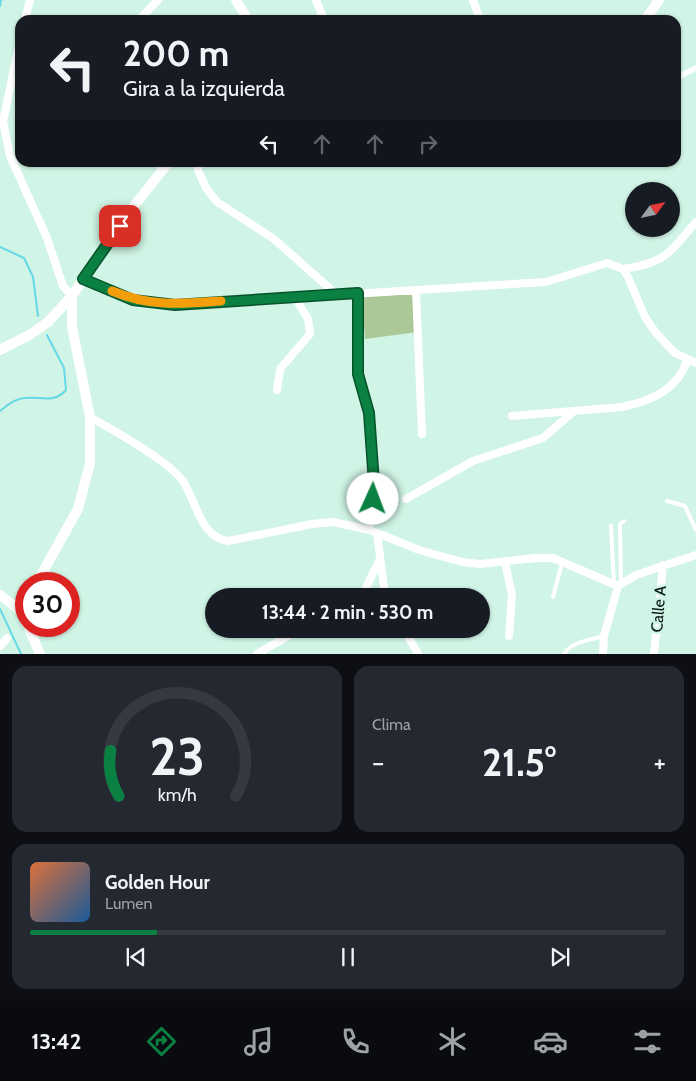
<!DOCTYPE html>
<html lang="es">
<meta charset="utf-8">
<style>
:root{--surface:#171b24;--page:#242831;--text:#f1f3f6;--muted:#9ea1a6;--line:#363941;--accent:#0b8043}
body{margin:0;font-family:Cabin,sans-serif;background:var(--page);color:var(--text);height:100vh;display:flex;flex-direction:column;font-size:19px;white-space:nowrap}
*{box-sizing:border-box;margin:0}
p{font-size:16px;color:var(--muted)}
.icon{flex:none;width:28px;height:28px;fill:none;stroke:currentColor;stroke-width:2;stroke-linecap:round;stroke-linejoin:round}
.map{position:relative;height:654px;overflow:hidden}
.details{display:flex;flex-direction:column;gap:12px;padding:12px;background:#0d0f14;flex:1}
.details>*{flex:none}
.banner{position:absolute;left:15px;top:15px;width:666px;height:152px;border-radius:15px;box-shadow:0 1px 4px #0004;background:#171b24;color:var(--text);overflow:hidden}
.needle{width:32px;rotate:57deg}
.buttons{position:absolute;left:625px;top:182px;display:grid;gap:10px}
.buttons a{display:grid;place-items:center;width:55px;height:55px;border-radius:50%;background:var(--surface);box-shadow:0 1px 4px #0004;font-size:25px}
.speed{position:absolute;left:15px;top:572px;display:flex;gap:10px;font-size:25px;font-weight:700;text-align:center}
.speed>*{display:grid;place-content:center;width:65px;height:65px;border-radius:50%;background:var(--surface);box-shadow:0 1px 4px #0004;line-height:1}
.speed .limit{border:8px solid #d22;background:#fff;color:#111}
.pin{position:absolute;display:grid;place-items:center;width:42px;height:42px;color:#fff;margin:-21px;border-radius:10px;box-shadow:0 2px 8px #0006}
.me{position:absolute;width:55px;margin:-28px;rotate:2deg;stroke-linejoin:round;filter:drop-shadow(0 0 4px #0008)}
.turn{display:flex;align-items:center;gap:18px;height:105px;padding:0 25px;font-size:22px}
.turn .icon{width:65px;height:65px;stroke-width:2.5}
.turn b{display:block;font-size:35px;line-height:42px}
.lanes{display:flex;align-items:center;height:48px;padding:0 25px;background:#0003;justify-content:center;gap:25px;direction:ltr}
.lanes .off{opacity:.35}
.big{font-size:38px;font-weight:800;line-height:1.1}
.details .tile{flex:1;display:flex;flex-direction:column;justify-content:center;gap:8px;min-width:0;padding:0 18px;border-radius:15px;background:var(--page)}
.details .dial{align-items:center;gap:0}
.dial svg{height:130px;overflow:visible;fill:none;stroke:var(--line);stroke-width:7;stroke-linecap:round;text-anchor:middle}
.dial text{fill:var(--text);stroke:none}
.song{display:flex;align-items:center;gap:15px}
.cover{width:60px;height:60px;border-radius:8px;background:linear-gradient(135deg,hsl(20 70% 55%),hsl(210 70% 35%))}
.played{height:5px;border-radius:2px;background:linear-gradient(90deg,var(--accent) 20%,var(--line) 20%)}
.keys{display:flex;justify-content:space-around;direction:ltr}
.heat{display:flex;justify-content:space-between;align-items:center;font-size:28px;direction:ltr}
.details .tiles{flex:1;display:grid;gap:12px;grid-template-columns:1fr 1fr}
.tile:last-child{grid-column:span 2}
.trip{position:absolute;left:205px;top:588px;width:285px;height:50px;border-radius:25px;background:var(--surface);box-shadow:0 1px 4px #0004;font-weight:800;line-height:50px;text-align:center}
.dock{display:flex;height:80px;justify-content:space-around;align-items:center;background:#090b0e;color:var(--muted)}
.dock .icon{width:35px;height:35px}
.dock .active{color:var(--accent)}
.dock b{font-size:22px;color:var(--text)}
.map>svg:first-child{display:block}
.green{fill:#acc896}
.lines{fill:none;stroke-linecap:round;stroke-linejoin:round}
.stream{stroke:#66d9e6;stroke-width:2}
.service{stroke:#fff;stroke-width:4}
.pedestrian{stroke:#fff;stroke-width:5.5}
.minor{stroke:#fff;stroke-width:8}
.tertiary{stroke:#fff;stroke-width:10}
.route-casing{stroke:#07532c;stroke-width:12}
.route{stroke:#0b8043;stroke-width:9}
.slow{stroke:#f59e0b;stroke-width:9}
.labels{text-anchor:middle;stroke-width:5;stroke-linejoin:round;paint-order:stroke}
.street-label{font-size:16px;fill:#091612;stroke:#d0f4e5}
</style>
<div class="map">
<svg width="696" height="654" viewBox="0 0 696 654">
<rect width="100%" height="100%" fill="#d0f4e5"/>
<path class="green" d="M 415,294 L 417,332 L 365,339 L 362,297 Z"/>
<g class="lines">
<path class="stream" d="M 0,6 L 1,0
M 0,247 L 24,258 L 33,277 L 38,316
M 0,411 C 7,405 16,398 25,398 C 40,396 54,404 66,390 L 64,368 L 47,335
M 0,609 L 21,654"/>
<path class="service" d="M 667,501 L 685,506 L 696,530
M 611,526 L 614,584
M 621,584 L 620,524 L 624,521
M 553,597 L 562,563
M 564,654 C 572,641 591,640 604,636"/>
<path class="pedestrian" d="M 676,78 L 696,68"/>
<path class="minor" d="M 316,0 L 324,20
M 473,0 L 480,20
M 25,20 L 30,0
M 139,20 L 158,0
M 20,40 L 3,122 L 10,156 L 47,238 L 63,286 L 72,296
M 198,162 L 198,170 L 206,188 L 217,202 L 274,239 L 336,294
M 623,269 C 666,263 669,253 696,222
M 83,279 L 133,300 L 175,305 L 546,282 L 607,263 L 623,269 L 628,277 L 645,317 L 656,333 L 675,353 L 696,363
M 416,290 L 422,434
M 359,293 L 358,374 L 369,413 L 374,483 L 370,530
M 277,390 L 280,369 L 310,334 L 308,319 L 294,296
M 512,416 L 622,407 C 651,401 677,390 687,361
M 90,417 C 113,430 167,460 182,480 C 196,499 200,538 228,541 L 312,524 L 333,522 L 370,530 L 419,550 L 462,562 L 480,564 L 536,558 L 553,558 L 618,586
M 406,499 L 473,461 L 543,438 L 574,411
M 377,533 L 385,596
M 505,562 L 512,595 L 509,636
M 362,596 L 379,561
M 404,629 L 418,654
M 0,646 L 7,638
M 257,654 L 300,629
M 603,654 L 604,636 L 618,586 L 636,575 L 696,555
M 654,654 L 663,565"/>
<path class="tertiary" d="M 236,0 L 248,20
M 645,20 L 659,0
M 0,350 L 31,334 L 48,322 L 72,296 L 129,212 L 169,162
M 36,584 L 78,509 L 90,463 L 90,417 L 72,327 L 72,296
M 0,595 L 21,611 L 26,623
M 21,611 L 26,601
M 28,626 L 40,654"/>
</g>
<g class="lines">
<defs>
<path id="route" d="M 120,226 L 83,279 L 133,300 L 175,305 L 358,293 L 358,374 L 369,413 L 374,483 L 373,499"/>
</defs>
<use href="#route" class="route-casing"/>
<use href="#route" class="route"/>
<path class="slow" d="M 112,291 C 150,307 181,304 221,301"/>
</g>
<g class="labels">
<g class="street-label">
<text transform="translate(658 609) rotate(-85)" y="6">Calle A</text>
</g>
</g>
</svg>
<div class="buttons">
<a><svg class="needle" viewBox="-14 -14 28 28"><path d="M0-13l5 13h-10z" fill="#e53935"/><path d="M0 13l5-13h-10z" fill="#9ea1a6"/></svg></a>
</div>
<div class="speed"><div class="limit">30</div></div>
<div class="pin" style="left:120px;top:226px;background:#d93025"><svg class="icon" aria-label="arrive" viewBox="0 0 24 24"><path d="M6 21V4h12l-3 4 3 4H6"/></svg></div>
<svg class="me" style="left:373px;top:499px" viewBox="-20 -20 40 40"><circle r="19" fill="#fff"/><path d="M0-13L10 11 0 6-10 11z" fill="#0b8043"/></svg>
<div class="trip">13:44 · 2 min · 530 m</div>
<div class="banner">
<div class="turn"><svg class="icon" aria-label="left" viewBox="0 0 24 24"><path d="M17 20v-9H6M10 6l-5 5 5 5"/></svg><div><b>200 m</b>Gira a la izquierda</div></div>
<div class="lanes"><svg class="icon" aria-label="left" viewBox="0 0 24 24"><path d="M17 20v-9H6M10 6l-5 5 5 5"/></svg><svg class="icon off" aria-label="ahead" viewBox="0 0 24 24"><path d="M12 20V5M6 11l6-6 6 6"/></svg><svg class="icon off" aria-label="ahead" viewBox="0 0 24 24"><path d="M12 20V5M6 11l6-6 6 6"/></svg><svg class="icon off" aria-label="right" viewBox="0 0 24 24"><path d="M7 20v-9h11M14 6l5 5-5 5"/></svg></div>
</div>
</div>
<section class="details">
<div class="tiles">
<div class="tile dial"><svg viewBox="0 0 100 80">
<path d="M14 69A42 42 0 1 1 86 69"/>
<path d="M14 69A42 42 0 0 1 9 41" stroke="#0b8043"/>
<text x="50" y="56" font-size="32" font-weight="700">23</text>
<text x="50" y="72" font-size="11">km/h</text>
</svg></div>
<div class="tile"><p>Clima</p>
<div class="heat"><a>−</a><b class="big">21.5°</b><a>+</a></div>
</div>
<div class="tile">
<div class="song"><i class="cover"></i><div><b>Golden Hour</b><p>Lumen</p></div></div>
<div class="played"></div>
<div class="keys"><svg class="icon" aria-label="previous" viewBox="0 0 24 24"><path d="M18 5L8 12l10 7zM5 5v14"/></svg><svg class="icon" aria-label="pause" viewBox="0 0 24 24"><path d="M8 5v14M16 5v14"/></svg><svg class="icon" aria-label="next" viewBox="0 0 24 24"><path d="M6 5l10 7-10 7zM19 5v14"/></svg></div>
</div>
</div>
</section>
<nav class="dock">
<b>13:42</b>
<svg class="icon active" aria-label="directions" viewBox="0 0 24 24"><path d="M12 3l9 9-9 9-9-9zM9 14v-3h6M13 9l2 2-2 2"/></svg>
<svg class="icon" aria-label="music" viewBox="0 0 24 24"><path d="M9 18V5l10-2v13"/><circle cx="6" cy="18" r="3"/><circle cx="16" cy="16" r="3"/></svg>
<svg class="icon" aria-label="phone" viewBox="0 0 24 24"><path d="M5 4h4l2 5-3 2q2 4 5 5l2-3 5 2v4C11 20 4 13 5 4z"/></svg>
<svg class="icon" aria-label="climate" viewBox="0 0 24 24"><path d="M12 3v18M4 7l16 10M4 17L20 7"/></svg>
<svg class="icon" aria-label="car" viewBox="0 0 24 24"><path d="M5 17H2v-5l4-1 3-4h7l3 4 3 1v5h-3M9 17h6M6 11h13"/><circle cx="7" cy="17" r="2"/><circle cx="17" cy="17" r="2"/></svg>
<svg class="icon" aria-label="filters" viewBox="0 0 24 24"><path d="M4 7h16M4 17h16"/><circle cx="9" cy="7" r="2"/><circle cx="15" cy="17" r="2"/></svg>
</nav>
